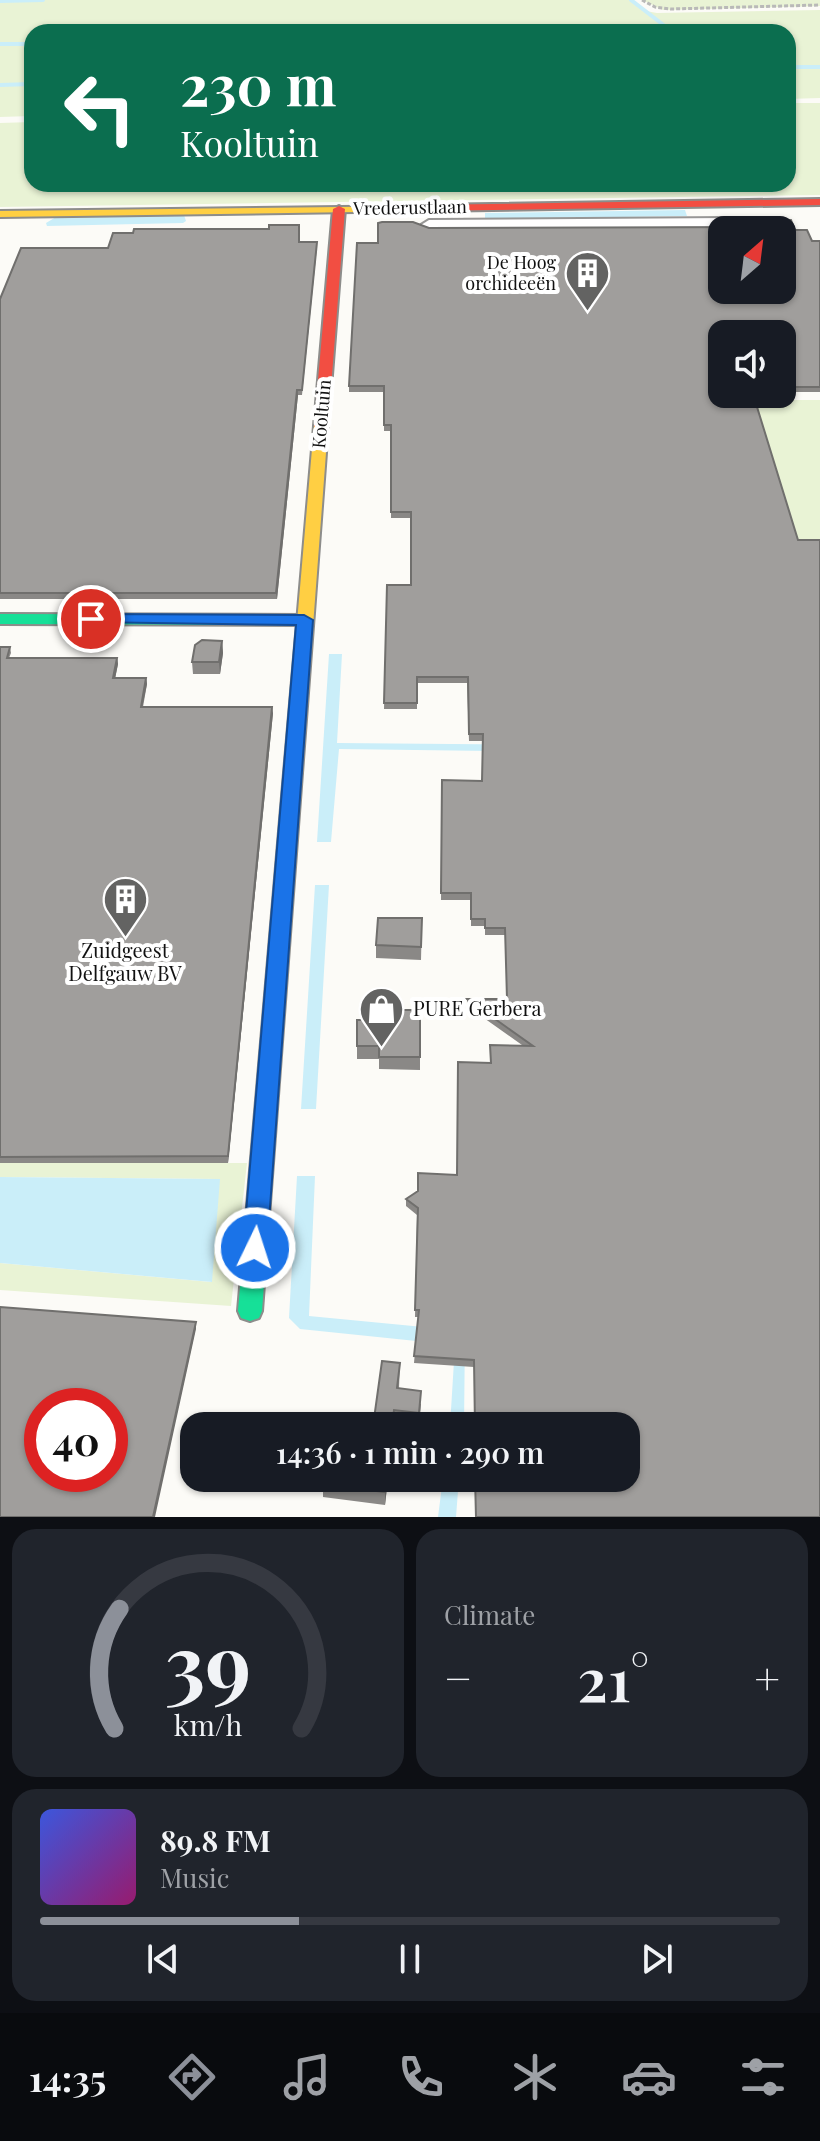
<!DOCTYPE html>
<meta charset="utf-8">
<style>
:root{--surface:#171b24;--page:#20242c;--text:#f1f3f6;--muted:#9ea1a6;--line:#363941;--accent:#8c9099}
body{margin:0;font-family:"Playfair Display",serif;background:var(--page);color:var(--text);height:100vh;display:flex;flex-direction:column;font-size:30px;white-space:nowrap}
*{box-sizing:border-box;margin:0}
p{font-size:26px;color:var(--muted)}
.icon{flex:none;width:44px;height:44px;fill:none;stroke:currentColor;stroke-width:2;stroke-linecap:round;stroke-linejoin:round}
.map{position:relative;height:1517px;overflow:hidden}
.side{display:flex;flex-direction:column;gap:12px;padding:12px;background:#0d0f14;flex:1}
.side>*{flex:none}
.banner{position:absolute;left:24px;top:24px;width:772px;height:168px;border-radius:24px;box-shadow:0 2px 6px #0004;background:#0b6e4f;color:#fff;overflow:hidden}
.needle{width:52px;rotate:28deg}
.fabs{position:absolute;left:708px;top:216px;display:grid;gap:16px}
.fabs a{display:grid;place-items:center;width:88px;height:88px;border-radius:16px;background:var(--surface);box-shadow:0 2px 6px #0004;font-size:40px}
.speed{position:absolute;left:24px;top:1388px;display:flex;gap:16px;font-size:40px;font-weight:700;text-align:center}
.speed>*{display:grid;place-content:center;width:104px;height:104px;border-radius:50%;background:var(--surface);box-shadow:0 2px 6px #0004;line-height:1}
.speed .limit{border:12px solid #d22;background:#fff;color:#111}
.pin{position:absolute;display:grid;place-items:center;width:68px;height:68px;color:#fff;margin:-34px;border:4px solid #fff;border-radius:50%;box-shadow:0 2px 8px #0007}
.me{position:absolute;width:88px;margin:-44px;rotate:4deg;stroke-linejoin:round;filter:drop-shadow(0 0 6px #0008)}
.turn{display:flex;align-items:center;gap:28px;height:168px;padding:0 24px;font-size:36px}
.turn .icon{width:104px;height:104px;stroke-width:2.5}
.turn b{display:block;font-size:56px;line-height:68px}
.big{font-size:60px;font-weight:600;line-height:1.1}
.side .tile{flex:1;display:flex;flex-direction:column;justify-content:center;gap:12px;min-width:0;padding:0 28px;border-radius:24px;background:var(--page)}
.side .dial{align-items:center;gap:0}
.dial svg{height:208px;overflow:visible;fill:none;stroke:var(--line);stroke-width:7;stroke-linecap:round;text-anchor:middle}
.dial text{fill:var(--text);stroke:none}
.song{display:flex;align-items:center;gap:24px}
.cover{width:96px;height:96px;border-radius:12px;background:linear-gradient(135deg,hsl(230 70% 55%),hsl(320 70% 35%))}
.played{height:8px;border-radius:4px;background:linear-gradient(90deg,var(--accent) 35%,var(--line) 35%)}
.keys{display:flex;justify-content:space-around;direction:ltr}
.heat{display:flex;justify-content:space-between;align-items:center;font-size:44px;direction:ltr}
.side .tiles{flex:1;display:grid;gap:12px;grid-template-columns:1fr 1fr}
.tile:last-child{grid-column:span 2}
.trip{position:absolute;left:180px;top:1412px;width:460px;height:80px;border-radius:24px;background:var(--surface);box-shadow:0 2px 6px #0004;font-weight:600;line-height:80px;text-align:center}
.tabs{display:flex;height:128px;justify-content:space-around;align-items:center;background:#090b0e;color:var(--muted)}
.tabs .icon{width:56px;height:56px}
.tabs .selected{color:var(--accent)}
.tabs b{font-size:36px;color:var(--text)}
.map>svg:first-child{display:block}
.green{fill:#e9f3d5}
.water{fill:#caeef9}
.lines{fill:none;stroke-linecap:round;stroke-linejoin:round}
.stream{stroke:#caeef9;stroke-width:4}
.street-casing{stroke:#979695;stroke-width:4}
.fast-casing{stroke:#8d8d8b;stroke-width:4}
.slow-casing{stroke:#8d8d8b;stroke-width:4}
.jam-casing{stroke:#8d8d8b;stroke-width:4}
.path{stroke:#b9b9b8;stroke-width:3;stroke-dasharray:4 2;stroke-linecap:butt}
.street{fill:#fffefe;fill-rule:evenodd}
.fast{fill:#16e098;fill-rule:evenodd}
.slow{fill:#ffcf43;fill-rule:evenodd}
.jam{fill:#f24e42;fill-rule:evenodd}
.wall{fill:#8a8886}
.shaded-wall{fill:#706f6d}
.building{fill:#a09e9c;stroke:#706f6d;stroke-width:2;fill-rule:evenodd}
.route{fill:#1a73e8;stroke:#114b97;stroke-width:2}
.labels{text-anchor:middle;stroke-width:8;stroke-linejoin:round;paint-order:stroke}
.far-street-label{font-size:18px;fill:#111;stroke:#fff}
.far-poi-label{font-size:18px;fill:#111;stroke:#fff;text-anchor:end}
.poi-label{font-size:20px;fill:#111;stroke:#fff}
</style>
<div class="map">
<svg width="820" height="1517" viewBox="0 0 820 1517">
<rect width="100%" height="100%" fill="#fcfbf7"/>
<path class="green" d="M 0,0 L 629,0 L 646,11 L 657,13 L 820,10 L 820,98 L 788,99 L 788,32 L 32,32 L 32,116 L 0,117 Z
M 642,0 L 820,0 L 820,6 L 663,10 Z
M 788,103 L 820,103 L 820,195 L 0,207 L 0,123 L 32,122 L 32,184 L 788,184 Z
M 748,400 L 820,400 L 820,548 L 794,548 Z
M 0,1163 L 247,1163 L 231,1306 L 0,1290 L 0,1263 L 211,1282 L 219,1179 L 0,1177 Z"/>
<path class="water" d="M 685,210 L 687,216 L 485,219 L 485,213 Z
M 184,215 L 186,221 L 183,223 L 47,226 L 46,223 L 56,217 Z
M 329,654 L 342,654 L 337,743 L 820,747 L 820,755 L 339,749 L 331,842 L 317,842 Z
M 315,885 L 329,885 L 316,1109 L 301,1109 Z
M 297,1176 L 315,1176 L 309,1316 L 465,1331 L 464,1426 L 450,1426 L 455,1345 L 300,1329 L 289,1318 Z
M 0,1177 L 220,1179 L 212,1282 L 0,1263 Z
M 443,1478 L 459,1478 L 456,1517 L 438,1517 Z"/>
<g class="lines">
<path class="stream" d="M 0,1 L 43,0
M 600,32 L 670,30 L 631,0
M 0,44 L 32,44
M 788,67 L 820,67
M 0,85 L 32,84"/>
<defs>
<path id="street" d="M 729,218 L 735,220 L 737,223 L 735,226 L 429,230 L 421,225 L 429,220 Z"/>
<path id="fast" d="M 0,614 L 304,615 L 312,620 L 304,625 L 0,624 Z
M 293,767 L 302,773 L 262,1311 L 259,1318 L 250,1321 L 241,1318 L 238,1311 L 284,773 Z"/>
<path id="slow" d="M 428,206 L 428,210 L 424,211 L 0,217 L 0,211 Z
M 321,422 L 328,426 L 302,773 L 293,779 L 284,773 L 314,426 Z"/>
<path id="jam" d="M 820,199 L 820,205 L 424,211 L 418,208 L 424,205 Z
M 339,206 L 345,209 L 328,426 L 321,430 L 314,426 L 333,209 Z"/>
</defs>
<use href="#street" class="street-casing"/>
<use href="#fast" class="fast-casing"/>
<use href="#slow" class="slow-casing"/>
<use href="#jam" class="jam-casing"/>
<path class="path" d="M 642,0 L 655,7 L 671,9 L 820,5"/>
<use href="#street" class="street"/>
<use href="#fast" class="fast"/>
<use href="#slow" class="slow"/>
<use href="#jam" class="jam"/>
</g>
<path class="wall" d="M 760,221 L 795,230 L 812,241 L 820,241 L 820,392 L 782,392 L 782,334 L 722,334 L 474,1367 L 414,1363 L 418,1317 L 415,1317 L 417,1215 L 406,1206 L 406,1199 L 457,1175 L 490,1063 L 522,1045 L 467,1006 L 467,999 L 507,999 L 505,935 L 485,935 L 485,926 L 471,926 L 471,900 L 441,900 L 442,780 L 482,781 L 482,741 L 469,741 L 467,683 L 417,683 L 417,709 L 384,709 L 387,585 L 411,585 L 411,518 L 391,518 L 391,431 L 384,431 L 384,392 L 349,392 L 349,386 L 378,243 L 429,228 L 760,227 Z
M 269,229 L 299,242 L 317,242 L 317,247 L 302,395 L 298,395 L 277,599 L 0,599 L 0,299 L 108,248 Z
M 222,641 L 223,653 L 220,674 L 193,674 L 192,662 Z
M 0,647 L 10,647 L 11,653 L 9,658 L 117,658 L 118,664 L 115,678 L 146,678 L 147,684 L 143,707 L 273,713 L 228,1163 L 0,1163 Z
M 422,918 L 421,960 L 376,958 L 376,945 Z
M 420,1010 L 420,1070 L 379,1069 L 379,1059 L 357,1059 L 357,1020 L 380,1020 Z
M 400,1363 L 399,1388 L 421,1404 L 419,1426 L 394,1423 L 394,1426 L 342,1426 L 374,1419 Z
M 323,1478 L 388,1478 L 385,1505 L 323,1497 Z"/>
<path class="shaded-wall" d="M 297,390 L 298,395 L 277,599 L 276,593 Z
M 222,641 L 223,653 L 220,674 L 219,662 Z
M 117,658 L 118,664 L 114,684 L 113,678 Z
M 146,678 L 147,684 L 141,713 L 141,707 Z
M 272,707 L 273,713 L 228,1163 L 228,1156 Z
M 196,1322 L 196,1329 L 155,1517 L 153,1517 Z
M 386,1478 L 388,1478 L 385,1505 L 385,1492 Z"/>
<path class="building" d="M 791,220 L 795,230 L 807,230 L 812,241 L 820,241 L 820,387 L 782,387 L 782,334 L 722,334 L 722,394 L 753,394 L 798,540 L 820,540 L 820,1517 L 476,1517 L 475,1478 L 626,1478 L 626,1426 L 475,1426 L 474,1360 L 414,1356 L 419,1310 L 415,1310 L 418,1208 L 406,1199 L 418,1191 L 418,1173 L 457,1175 L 458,1062 L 491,1063 L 490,1045 L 533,1046 L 467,999 L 507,999 L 505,928 L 485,928 L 485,919 L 471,919 L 471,893 L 441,893 L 442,780 L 482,781 L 483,734 L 469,734 L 468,677 L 417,677 L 417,703 L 384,703 L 387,585 L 411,585 L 411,512 L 391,512 L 391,425 L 384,425 L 384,386 L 349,386 L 357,243 L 378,243 L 378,223 L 382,222 L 413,222 L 429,228 L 763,227 L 760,221 ZM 722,230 L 782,230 L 782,290 L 722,290 Z
M 269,225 L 299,225 L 299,242 L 317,242 L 302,390 L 297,390 L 276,593 L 0,593 L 0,299 L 21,248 L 108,248 L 113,233 L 133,233 L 134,229 L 269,229 Z
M 202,640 L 222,641 L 219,662 L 192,662 L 195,645 Z
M 0,647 L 10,647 L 7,658 L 117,658 L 113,678 L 146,678 L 141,707 L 272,707 L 228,1156 L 0,1157 Z
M 378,918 L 422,918 L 421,947 L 376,945 Z
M 380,1010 L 420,1010 L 420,1057 L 379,1057 L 379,1046 L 357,1046 L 357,1020 L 380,1020 Z
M 0,1307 L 196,1322 L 153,1517 L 0,1517 ZM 42,1406 L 110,1406 L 110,1474 L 42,1474 Z
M 382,1361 L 400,1363 L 397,1388 L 421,1391 L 419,1413 L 394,1410 L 392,1426 L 342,1426 L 344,1416 L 374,1419 Z
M 323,1478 L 386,1478 L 385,1492 L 322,1484 Z"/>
<path class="route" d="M 91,614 L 304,615 L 313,620 L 267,1248 L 263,1255 L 255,1258 L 246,1255 L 243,1248 L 296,625 L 86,622 L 83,619 Z"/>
<defs>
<symbol id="building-pin" viewBox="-11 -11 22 30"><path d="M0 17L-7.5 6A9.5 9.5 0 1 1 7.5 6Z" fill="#636362" stroke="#fff"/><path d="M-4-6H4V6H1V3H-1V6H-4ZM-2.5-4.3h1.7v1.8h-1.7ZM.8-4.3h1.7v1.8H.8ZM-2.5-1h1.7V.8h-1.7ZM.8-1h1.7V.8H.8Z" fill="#fff"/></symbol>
<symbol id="shop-pin" viewBox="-11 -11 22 30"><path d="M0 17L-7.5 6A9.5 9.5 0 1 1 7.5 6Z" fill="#636362" stroke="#fff"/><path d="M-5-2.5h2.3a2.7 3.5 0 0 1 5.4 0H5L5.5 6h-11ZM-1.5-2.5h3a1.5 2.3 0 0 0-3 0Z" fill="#fff"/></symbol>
</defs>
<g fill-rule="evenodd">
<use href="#building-pin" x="562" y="248" width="51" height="69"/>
<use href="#building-pin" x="100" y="874" width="51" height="69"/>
<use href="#shop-pin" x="356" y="984" width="51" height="69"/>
</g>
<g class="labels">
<g class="far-street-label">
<text transform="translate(410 208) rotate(-1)" y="6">Vrederustlaan</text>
<text transform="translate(322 414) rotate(-85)" y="6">Kooltuin</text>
</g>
<g class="far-poi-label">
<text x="556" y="269">De Hoog<tspan x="556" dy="21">orchideeën</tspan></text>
</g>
<g class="poi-label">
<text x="125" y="958">Zuidgeest<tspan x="125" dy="23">Delfgauw BV</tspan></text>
<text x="413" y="1016" text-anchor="start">PURE Gerbera</text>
</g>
</g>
</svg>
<div class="fabs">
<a><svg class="needle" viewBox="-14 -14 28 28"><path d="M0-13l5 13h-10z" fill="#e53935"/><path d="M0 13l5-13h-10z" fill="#9ea1a6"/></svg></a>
<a><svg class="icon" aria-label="sound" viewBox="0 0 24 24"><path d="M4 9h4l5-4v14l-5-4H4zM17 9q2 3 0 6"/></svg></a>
</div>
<div class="speed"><div class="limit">40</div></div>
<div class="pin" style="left:91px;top:619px;background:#d93025"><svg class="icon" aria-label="arrive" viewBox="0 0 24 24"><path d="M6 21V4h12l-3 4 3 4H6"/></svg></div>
<svg class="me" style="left:255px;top:1248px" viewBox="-20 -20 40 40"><circle r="17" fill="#1a73e8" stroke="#fff" stroke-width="3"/><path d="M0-11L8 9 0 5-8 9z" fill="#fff"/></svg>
<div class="trip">14:36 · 1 min · 290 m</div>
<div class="banner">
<div class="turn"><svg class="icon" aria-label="left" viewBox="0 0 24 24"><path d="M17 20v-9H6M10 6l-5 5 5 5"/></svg><div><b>230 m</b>Kooltuin</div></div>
</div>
</div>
<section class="side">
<div class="tiles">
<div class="tile dial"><svg viewBox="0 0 100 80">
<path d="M14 69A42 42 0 1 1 86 69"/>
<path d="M14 69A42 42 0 0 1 16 23" stroke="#8c9099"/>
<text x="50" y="56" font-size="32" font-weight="700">39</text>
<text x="50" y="72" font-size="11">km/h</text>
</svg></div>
<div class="tile"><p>Climate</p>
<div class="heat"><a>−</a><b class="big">21°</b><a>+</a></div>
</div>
<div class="tile">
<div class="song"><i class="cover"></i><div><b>89.8 FM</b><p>Music</p></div></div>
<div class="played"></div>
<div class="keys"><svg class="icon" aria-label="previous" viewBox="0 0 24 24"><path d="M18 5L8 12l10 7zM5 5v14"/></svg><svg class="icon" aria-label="pause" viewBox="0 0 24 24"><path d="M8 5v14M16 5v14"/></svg><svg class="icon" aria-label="next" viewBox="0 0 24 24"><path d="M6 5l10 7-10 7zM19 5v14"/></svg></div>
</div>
</div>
</section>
<nav class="tabs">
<b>14:35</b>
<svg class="icon selected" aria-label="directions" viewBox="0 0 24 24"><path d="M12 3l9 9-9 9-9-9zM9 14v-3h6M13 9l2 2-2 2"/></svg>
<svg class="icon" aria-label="music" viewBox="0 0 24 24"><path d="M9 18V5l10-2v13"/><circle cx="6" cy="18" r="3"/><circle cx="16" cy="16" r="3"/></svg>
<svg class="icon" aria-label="phone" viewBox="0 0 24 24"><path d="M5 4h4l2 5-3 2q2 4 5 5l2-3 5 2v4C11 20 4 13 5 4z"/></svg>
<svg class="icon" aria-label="climate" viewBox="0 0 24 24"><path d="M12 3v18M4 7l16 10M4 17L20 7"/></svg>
<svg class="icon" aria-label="car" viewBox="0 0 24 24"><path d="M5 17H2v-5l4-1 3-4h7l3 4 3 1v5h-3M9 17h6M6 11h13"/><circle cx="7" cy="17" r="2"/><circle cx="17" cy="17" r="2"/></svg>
<svg class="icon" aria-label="filters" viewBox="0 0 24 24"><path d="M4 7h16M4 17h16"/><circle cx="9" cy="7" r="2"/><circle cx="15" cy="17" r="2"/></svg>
</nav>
